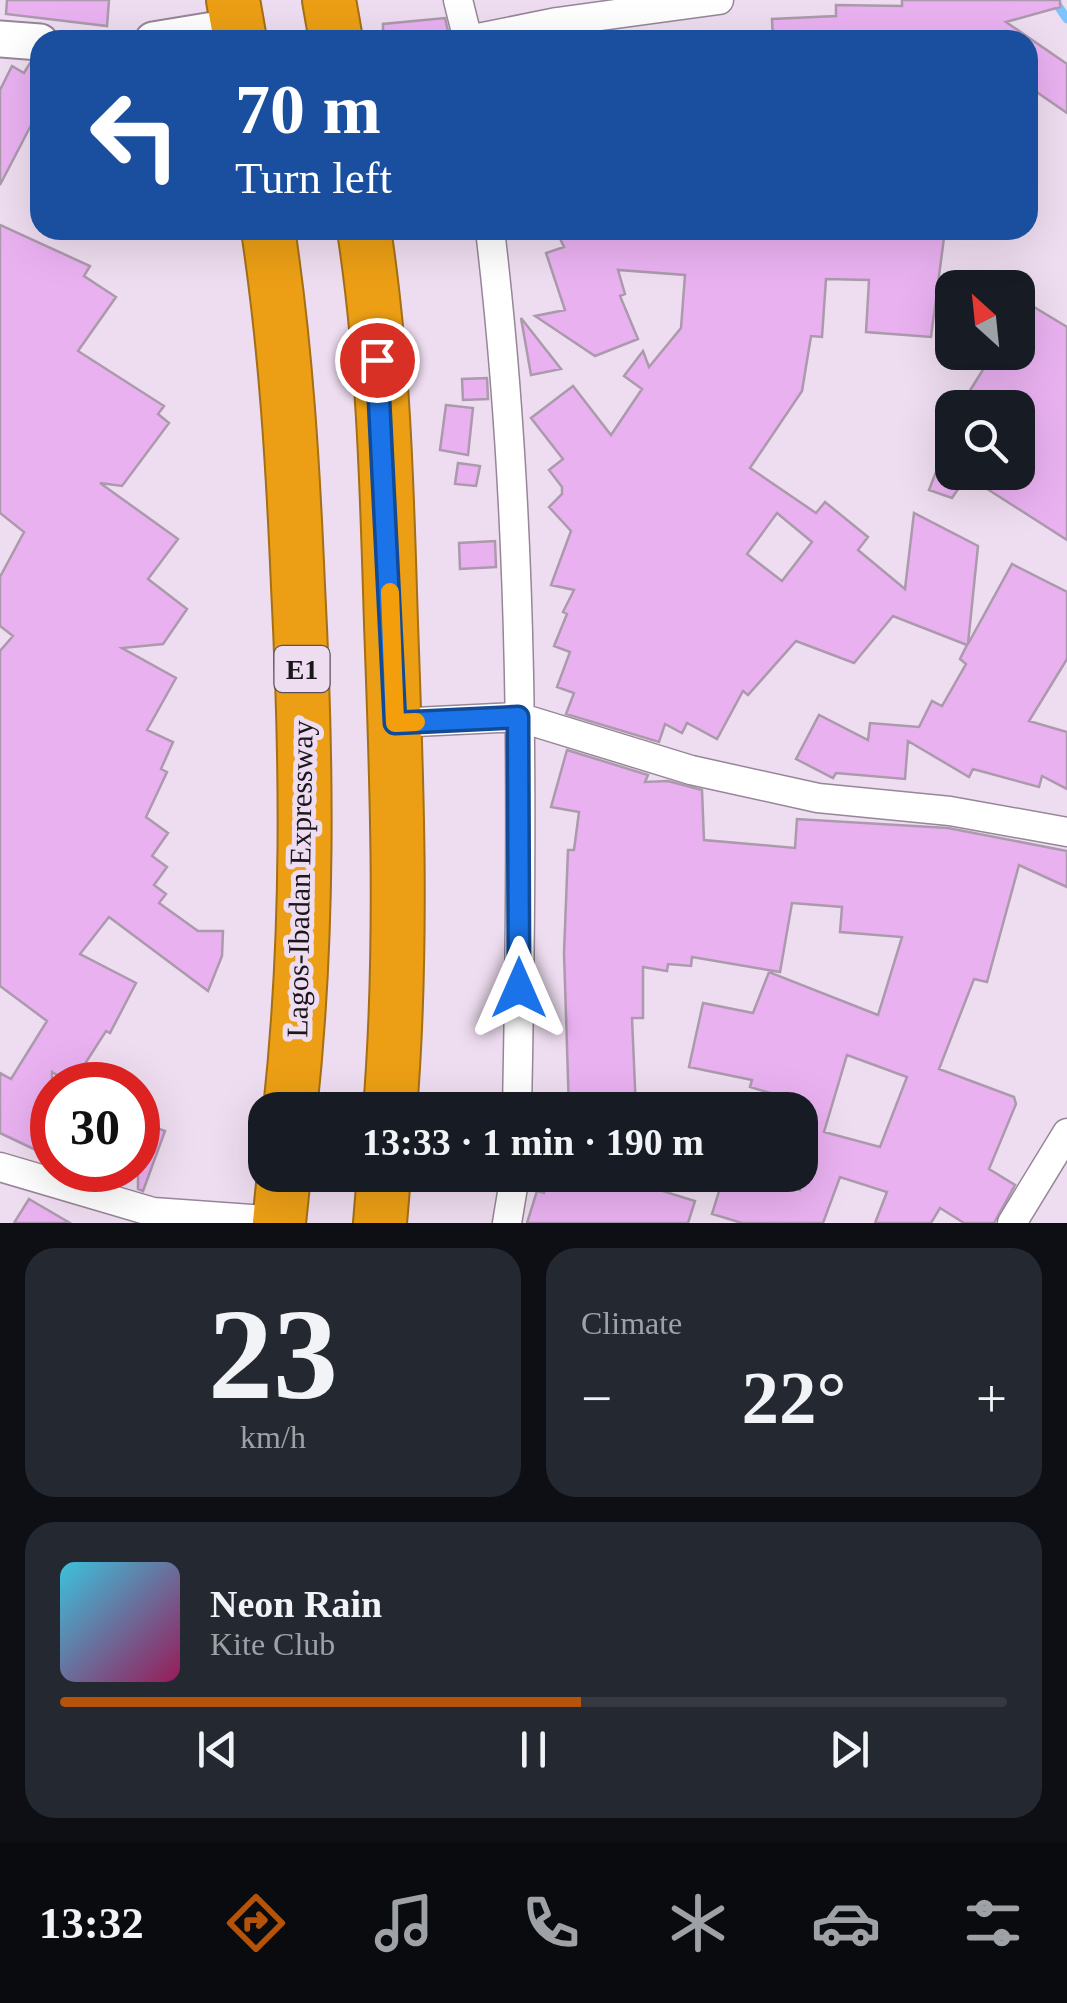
<!DOCTYPE html>
<meta charset="utf-8">
<style>
:root{--surface:#171b24;--page:#242831;--text:#f1f3f6;--muted:#9ea1a6;--line:#363941;--accent:#b45309}
body{margin:0;font-family:Georgia,serif;background:var(--page);color:var(--text);height:100vh;display:flex;flex-direction:column;font-size:38px;white-space:nowrap}
*{box-sizing:border-box;margin:0}
p{font-size:32px;color:var(--muted)}
.icon{flex:none;width:55px;height:55px;fill:none;stroke:currentColor;stroke-width:2;stroke-linecap:round;stroke-linejoin:round}
.map{position:relative;height:1223px;overflow:hidden}
.drawer{display:flex;flex-direction:column;gap:25px;padding:25px;background:#0d0f14;flex:1}
.drawer>*{flex:none}
.top-card{position:absolute;left:30px;top:30px;width:1008px;height:210px;border-radius:30px;box-shadow:0 10px 40px #0002;background:#1a4fa0;color:#fff;overflow:hidden}
.needle{width:65px;rotate:333deg}
.fabs{position:absolute;left:935px;top:270px;display:grid;gap:20px}
.fabs a{display:grid;place-items:center;width:100px;height:100px;border-radius:20px;background:var(--surface);box-shadow:0 10px 40px #0002;font-size:50px}
.speed{position:absolute;left:30px;top:1062px;display:flex;gap:20px;font-size:50px;font-weight:700;text-align:center}
.speed>*{display:grid;place-content:center;width:130px;height:130px;border-radius:50%;background:var(--surface);box-shadow:0 10px 40px #0002;line-height:1}
.speed .limit{border:15px solid #d22;background:#fff;color:#111}
.pin{position:absolute;display:grid;place-items:center;width:85px;height:85px;color:#fff;margin:-42px;border:5px solid #fff;border-radius:50%;box-shadow:0 2px 10px #0007}
.me{position:absolute;width:110px;margin:-55px;rotate:0deg;stroke-linejoin:round;filter:drop-shadow(0 0 8px #0008)}
.turn{display:flex;align-items:center;gap:35px;height:210px;padding:0 40px;font-size:45px}
.turn .icon{width:130px;height:130px;stroke-width:2.5}
.turn b{display:block;font-size:70px;line-height:85px}
.big{font-size:75px;font-weight:600;line-height:1.1}
.drawer .widget{flex:1;display:flex;flex-direction:column;justify-content:center;gap:15px;min-width:0;padding:0 35px;border-radius:30px;background:var(--page)}
.drawer .dial{align-items:center;gap:0}
.dial b{font-size:130px;line-height:1}
.song{display:flex;align-items:center;gap:30px}
.cover{width:120px;height:120px;border-radius:15px;background:linear-gradient(135deg,hsl(190 70% 55%),hsl(330 70% 35%))}
.played{height:10px;border-radius:5px;background:linear-gradient(90deg,var(--accent) 55%,var(--line) 55%)}
.keys{display:flex;justify-content:space-around;direction:ltr}
.heat{display:flex;justify-content:space-between;align-items:center;font-size:55px;direction:ltr}
.drawer .tiles{flex:1;display:grid;gap:25px;grid-template-columns:1fr 1fr}
.widget:last-child{grid-column:span 2}
.trip{position:absolute;left:248px;top:1092px;width:570px;height:100px;border-radius:30px;background:var(--surface);box-shadow:0 10px 40px #0002;font-weight:600;line-height:100px;text-align:center}
.tabs{display:flex;height:160px;justify-content:space-around;align-items:center;background:#090b0e;color:var(--muted)}
.tabs .icon{width:70px;height:70px}
.tabs .on{color:var(--accent)}
.tabs b{font-size:45px;color:var(--text)}
.map>svg:first-child{display:block}
.lines{fill:none;stroke-linecap:round;stroke-linejoin:round}
.stream{stroke:#7cc4fc;stroke-width:9}
.building{fill:#eab1f1;stroke:#ab9aac;stroke-width:2.5;fill-rule:evenodd}
.minor-casing{stroke:#968697;stroke-width:31}
.tertiary-casing{stroke:#968697;stroke-width:39}
.motorway-casing{stroke:#a36f17;stroke-width:56}
.minor{stroke:#fff;stroke-width:28}
.tertiary{stroke:#fff;stroke-width:35}
.motorway{stroke:#ec9f15;stroke-width:52}
.route-casing{stroke:#114b97;stroke-width:25}
.route{stroke:#1a73e8;stroke-width:18}
.slow{stroke:#f59e0b;stroke-width:18}
.labels{text-anchor:middle;stroke-width:10;stroke-linejoin:round;paint-order:stroke}
.shield{fill:#eeddf0;stroke:#5a515c;stroke-width:2.5}
.shield-label{font-size:28px;font-weight:bold;fill:#1b151c}
.street-label{font-size:30px;fill:#1b151c;stroke:#eeddf0}
</style>
<div class="map">
<svg width="1067" height="1223" viewBox="0 0 1067 1223">
<rect width="100%" height="100%" fill="#eeddf0"/>
<g class="lines">
<path class="stream" d="M 1054,0 L 1067,19"/>
</g>
<path class="building" d="M 7,0 L 109,0 L 107,26 L 6,14 Z
M 902,0 L 1060,0 L 1060,7 L 1006,22 L 1067,64 L 1067,113 L 1028,86 L 1028,40 L 773,40 L 772,19 L 836,16 L 836,5 L 902,6 Z
M 445,18 L 450,40 L 383,40 L 383,24 Z
M 30,63 L 40,63 L 40,108 L 0,185 L 0,90 L 12,66 L 24,73 Z
M 0,225 L 90,266 L 84,276 L 116,297 L 78,351 L 164,406 L 158,414 L 169,423 L 122,486 L 100,483 L 178,539 L 148,579 L 187,609 L 163,644 L 122,648 L 176,678 L 147,730 L 173,742 L 161,769 L 167,772 L 146,817 L 168,833 L 152,856 L 167,867 L 154,885 L 166,894 L 159,903 L 198,931 L 223,931 L 222,956 L 208,991 L 109,917 L 80,954 L 136,983 L 110,1033 L 106,1031 L 72,1084 L 52,1072 L 52,1122 L 38,1151 L 0,1133 L 0,1073 L 11,1079 L 47,1021 L 0,986 L 0,651 L 13,636 L 0,626 L 0,577 L 24,532 L 0,513 Z
M 556,230 L 945,230 L 931,337 L 866,332 L 869,280 L 826,279 L 822,337 L 811,336 L 802,391 L 750,468 L 816,513 L 825,502 L 868,537 L 858,550 L 905,589 L 914,513 L 978,546 L 968,644 L 1012,564 L 1067,592 L 1067,659 L 1029,721 L 1067,732 L 1067,789 L 1042,776 L 1039,787 L 973,769 L 969,777 L 908,741 L 905,779 L 836,773 L 833,778 L 796,759 L 819,715 L 868,740 L 870,723 L 919,727 L 932,701 L 942,706 L 966,664 L 960,659 L 967,645 L 893,616 L 854,663 L 796,641 L 748,695 L 743,691 L 717,739 L 687,723 L 682,733 L 665,724 L 659,742 L 566,714 L 574,693 L 557,687 L 570,652 L 554,646 L 567,614 L 563,612 L 574,590 L 551,585 L 571,531 L 549,507 L 562,494 L 562,487 L 549,470 L 563,459 L 531,418 L 573,386 L 611,435 L 642,389 L 624,376 L 643,351 L 649,367 L 681,328 L 685,275 L 618,270 L 625,294 L 620,296 L 638,339 L 595,356 L 535,316 L 565,310 L 546,253 L 564,247 ZM 777,513 L 812,542 L 782,581 L 747,554 Z
M 1034,307 L 1067,327 L 1067,540 L 967,476 L 952,498 L 929,490 L 936,472 L 1018,472 L 1018,408 L 959,408 L 994,352 L 1018,352 L 1018,334 Z
M 521,318 L 561,369 L 531,375 Z
M 487,378 L 488,399 L 463,400 L 462,379 Z
M 446,405 L 473,408 L 468,455 L 440,450 Z
M 458,463 L 480,466 L 476,486 L 455,484 Z
M 495,541 L 496,567 L 460,569 L 459,543 Z
M 567,750 L 648,775 L 645,782 L 668,781 L 702,790 L 704,840 L 795,848 L 797,819 L 948,828 L 1067,851 L 1067,887 L 1019,865 L 987,982 L 974,979 L 939,1069 L 1014,1097 L 1016,1104 L 989,1169 L 1015,1185 L 994,1223 L 964,1223 L 940,1208 L 931,1223 L 875,1223 L 887,1192 L 840,1177 L 823,1223 L 742,1223 L 712,1214 L 724,1175 L 752,1175 L 800,1190 L 800,1102 L 750,1087 L 752,1080 L 689,1067 L 703,1003 L 753,1013 L 769,972 L 878,1015 L 902,937 L 840,932 L 842,907 L 792,903 L 780,972 L 692,957 L 691,966 L 668,964 L 667,971 L 643,967 L 643,1018 L 632,1018 L 636,1110 L 569,1110 L 564,953 L 568,850 L 574,850 L 579,812 L 551,807 ZM 847,1055 L 907,1077 L 880,1147 L 824,1132 Z
M 138,1121 L 165,1131 L 143,1191 L 138,1189 Z
M 550,1175 L 591,1187 L 593,1175 L 645,1175 L 643,1185 L 695,1201 L 688,1223 L 527,1223 L 537,1191 L 544,1193 Z
M 29,1199 L 70,1223 L 14,1223 Z"/>
<g class="lines">
<defs>
<path id="minor" d="M 458,0 L 468,40
M 468,40 L 557,22 L 719,0
M 490,230 C 525,521 523,817 517,1110
M 395,723 L 518,717 L 691,770 L 818,798 L 950,811 L 1067,832
M 0,1167 L 153,1212 L 279,1221
M 507,1223 L 515,1175
M 1012,1223 L 1067,1133"/>
<path id="tertiary" d="M 0,39 L 40,42
M 153,40 L 238,26"/>
<path id="motorway" d="M 233,0 L 240,40
M 329,0 L 336,40
M 268,230 C 286,348 293,467 298,586 C 307,760 309,936 290,1110
M 364,230 C 384,360 387,493 391,624 C 397,785 403,949 390,1110
M 279,1223 L 284,1175
M 380,1223 L 384,1175"/>
</defs>
<use href="#minor" class="minor-casing"/>
<use href="#tertiary" class="tertiary-casing"/>
<use href="#motorway" class="motorway-casing"/>
<use href="#minor" class="minor"/>
<use href="#tertiary" class="tertiary"/>
<use href="#motorway" class="motorway"/>
</g>
<g class="lines">
<defs>
<path id="route" d="M 377,360 L 395,723 L 518,717 L 519,988"/>
</defs>
<use href="#route" class="route-casing"/>
<use href="#route" class="route"/>
<path class="slow" d="M 390,592 L 395,723 L 416,722"/>
</g>
<g class="labels">
<rect class="shield" x="274.5" y="646" width="55" height="46" rx="8"/>
<g class="shield-label">
<text x="302" y="679">E1</text>
</g>
<g class="street-label">
<text transform="translate(300 879) rotate(-89)" y="10">Lagos-Ibadan Expressway</text>
</g>
</g>
</svg>
<div class="fabs">
<a><svg class="needle" viewBox="-14 -14 28 28"><path d="M0-13l5 13h-10z" fill="#e53935"/><path d="M0 13l5-13h-10z" fill="#9ea1a6"/></svg></a>
<a><svg class="icon" aria-label="search" viewBox="0 0 24 24"><circle cx="10" cy="10" r="6"/><path d="M15 15l6 6"/></svg></a>
</div>
<div class="speed"><div class="limit">30</div></div>
<div class="pin" style="left:377px;top:360px;background:#d93025"><svg class="icon" aria-label="arrive" viewBox="0 0 24 24"><path d="M6 21V4h12l-3 4 3 4H6"/></svg></div>
<svg class="me" style="left:519px;top:988px" viewBox="-20 -20 40 40"><path d="M0-17L14 15 0 8-14 15z" fill="#1a73e8" stroke="#fff" stroke-width="4"/></svg>
<div class="trip">13:33 · 1 min · 190 m</div>
<div class="top-card">
<div class="turn"><svg class="icon" aria-label="left" viewBox="0 0 24 24"><path d="M17 20v-9H6M10 6l-5 5 5 5"/></svg><div><b>70 m</b>Turn left</div></div>
</div>
</div>
<section class="drawer">
<div class="tiles">
<div class="widget dial"><b>23</b><p>km/h</p></div>
<div class="widget"><p>Climate</p>
<div class="heat"><a>−</a><b class="big">22°</b><a>+</a></div>
</div>
<div class="widget">
<div class="song"><i class="cover"></i><div><b>Neon Rain</b><p>Kite Club</p></div></div>
<div class="played"></div>
<div class="keys"><svg class="icon" aria-label="previous" viewBox="0 0 24 24"><path d="M18 5L8 12l10 7zM5 5v14"/></svg><svg class="icon" aria-label="pause" viewBox="0 0 24 24"><path d="M8 5v14M16 5v14"/></svg><svg class="icon" aria-label="next" viewBox="0 0 24 24"><path d="M6 5l10 7-10 7zM19 5v14"/></svg></div>
</div>
</div>
</section>
<nav class="tabs">
<b>13:32</b>
<svg class="icon on" aria-label="directions" viewBox="0 0 24 24"><path d="M12 3l9 9-9 9-9-9zM9 14v-3h6M13 9l2 2-2 2"/></svg>
<svg class="icon" aria-label="music" viewBox="0 0 24 24"><path d="M9 18V5l10-2v13"/><circle cx="6" cy="18" r="3"/><circle cx="16" cy="16" r="3"/></svg>
<svg class="icon" aria-label="phone" viewBox="0 0 24 24"><path d="M5 4h4l2 5-3 2q2 4 5 5l2-3 5 2v4C11 20 4 13 5 4z"/></svg>
<svg class="icon" aria-label="climate" viewBox="0 0 24 24"><path d="M12 3v18M4 7l16 10M4 17L20 7"/></svg>
<svg class="icon" aria-label="car" viewBox="0 0 24 24"><path d="M5 17H2v-5l4-1 3-4h7l3 4 3 1v5h-3M9 17h6M6 11h13"/><circle cx="7" cy="17" r="2"/><circle cx="17" cy="17" r="2"/></svg>
<svg class="icon" aria-label="filters" viewBox="0 0 24 24"><path d="M4 7h16M4 17h16"/><circle cx="9" cy="7" r="2"/><circle cx="15" cy="17" r="2"/></svg>
</nav>
